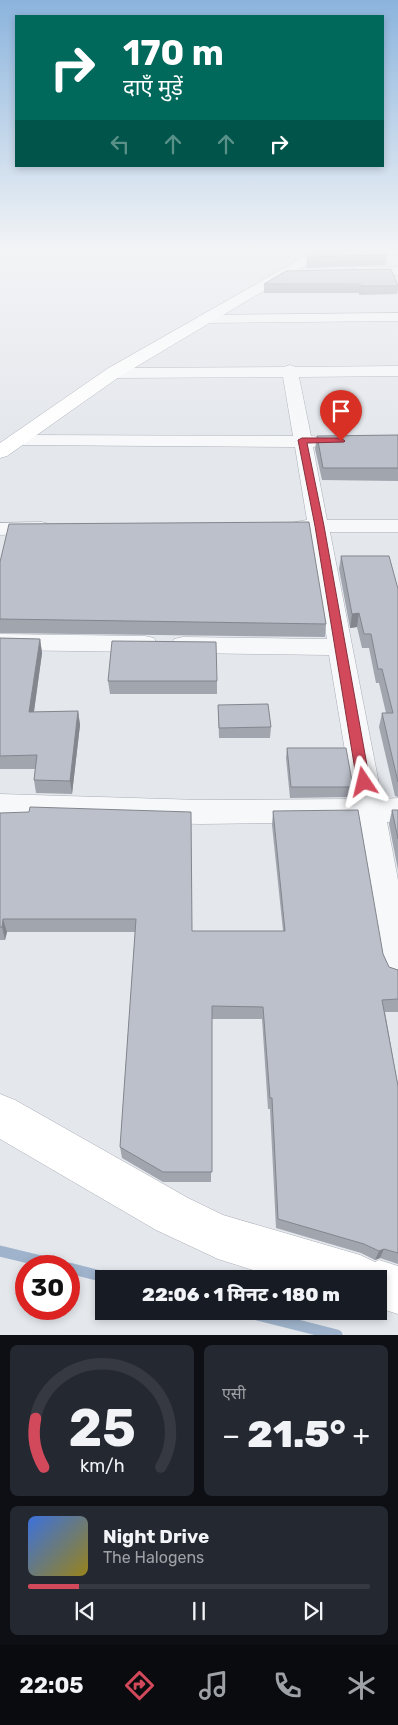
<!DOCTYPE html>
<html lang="hi">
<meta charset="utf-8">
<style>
:root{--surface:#171b24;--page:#242831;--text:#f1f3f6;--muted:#9ea1a6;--line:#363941;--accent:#d1495b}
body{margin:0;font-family:Rubik,"Noto Sans Devanagari",sans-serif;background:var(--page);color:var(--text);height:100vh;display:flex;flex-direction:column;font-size:19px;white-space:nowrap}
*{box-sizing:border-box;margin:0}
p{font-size:16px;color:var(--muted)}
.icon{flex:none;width:28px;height:28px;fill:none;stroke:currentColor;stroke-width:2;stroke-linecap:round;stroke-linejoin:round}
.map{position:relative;height:1335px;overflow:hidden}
.sheet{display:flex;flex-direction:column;gap:10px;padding:10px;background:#0d0f14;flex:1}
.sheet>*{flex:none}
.banner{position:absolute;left:15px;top:15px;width:369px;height:152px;border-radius:0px;box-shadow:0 2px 8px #0003;background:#00695c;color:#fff;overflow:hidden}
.speed{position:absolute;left:15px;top:1255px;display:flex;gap:10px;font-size:25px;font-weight:700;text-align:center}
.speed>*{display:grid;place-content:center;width:65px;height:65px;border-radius:50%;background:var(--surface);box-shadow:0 2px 8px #0003;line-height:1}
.speed .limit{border:8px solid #d22;background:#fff;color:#111}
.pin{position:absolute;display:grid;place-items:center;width:42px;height:42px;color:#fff;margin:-51px -21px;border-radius:50% 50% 50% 0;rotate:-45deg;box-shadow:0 0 5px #0007}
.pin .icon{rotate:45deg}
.me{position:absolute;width:55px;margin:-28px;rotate:350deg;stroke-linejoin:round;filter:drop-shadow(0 0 4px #0008)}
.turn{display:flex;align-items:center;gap:18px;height:105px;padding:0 25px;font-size:22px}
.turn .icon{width:65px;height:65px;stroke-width:2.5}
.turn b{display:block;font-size:35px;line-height:42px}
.lanes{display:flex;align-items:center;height:48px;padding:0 25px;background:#0003;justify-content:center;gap:25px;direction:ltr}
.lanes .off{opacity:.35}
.big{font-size:38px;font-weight:800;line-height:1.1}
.sheet .tile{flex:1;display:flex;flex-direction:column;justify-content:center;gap:8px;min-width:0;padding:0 18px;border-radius:8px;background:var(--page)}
.sheet .dial{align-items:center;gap:0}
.dial svg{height:130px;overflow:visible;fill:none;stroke:var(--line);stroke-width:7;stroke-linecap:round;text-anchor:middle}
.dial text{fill:var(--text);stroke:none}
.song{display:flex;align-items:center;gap:15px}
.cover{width:60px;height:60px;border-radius:8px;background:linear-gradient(135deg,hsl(220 70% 55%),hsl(50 70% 35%))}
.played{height:5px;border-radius:2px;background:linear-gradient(90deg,var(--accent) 15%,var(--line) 15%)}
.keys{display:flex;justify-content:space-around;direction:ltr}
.heat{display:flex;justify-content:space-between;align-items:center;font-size:28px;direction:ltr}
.sheet .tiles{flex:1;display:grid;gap:10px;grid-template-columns:1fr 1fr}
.tile:last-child{grid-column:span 2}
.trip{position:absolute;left:95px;top:1270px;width:292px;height:50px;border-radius:0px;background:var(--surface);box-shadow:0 2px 8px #0003;font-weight:800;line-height:50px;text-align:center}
.menu{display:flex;height:80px;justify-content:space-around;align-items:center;background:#090b0e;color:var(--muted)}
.menu .icon{width:35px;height:35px}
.menu .selected{color:var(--accent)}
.menu b{font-size:22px;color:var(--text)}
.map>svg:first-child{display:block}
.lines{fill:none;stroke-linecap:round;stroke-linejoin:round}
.stream{stroke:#9fb4cc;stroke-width:11}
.street-casing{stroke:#a9aeb7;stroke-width:1}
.secondary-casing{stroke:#a9aeb7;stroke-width:1}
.street{fill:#f7f8fa;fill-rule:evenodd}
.secondary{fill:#fff;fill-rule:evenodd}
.wall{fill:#a1a5ae}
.shaded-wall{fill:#83868d}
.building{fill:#bbc0ca;stroke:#83868d}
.route{fill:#d1495b;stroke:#882f3b}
</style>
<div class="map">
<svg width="398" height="1335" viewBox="0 0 398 1335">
<rect width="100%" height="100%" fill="#e4e7ec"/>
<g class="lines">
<path class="stream" d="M 0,1251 L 62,1266
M 69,1268 L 112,1279
M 242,1311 L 337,1335"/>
<defs>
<path id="street" d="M 348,250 L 398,250 L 398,255 L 353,256 L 349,255 L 347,252 Z
M 357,267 L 398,267 L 398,275 L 352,274 L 350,271 Z
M 398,313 L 398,321 L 204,323 L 199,322 L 197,319 L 199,316 L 204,315 Z
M 290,365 L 296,367 L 398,366 L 398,376 L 299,377 L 311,436 L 324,437 L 327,441 L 324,445 L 313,447 L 327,520 L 398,520 L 398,532 L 330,532 L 382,799 L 398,798 L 398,822 L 387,822 L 398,880 L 398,983 L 386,978 L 381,967 L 357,822 L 200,824 L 0,818 L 0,794 L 200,800 L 353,799 L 329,655 L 183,653 L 174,651 L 171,645 L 174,639 L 183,637 L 327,639 L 309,532 L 295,530 L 292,526 L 295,522 L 307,520 L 295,447 L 16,445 L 10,444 L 7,440 L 10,436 L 16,435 L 293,436 L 283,377 L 113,378 L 107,376 L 105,373 L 107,370 L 113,368 L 284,367 Z
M 42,522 L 49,524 L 52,528 L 49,532 L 0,535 L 0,523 Z
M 0,634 L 145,636 L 154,638 L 157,644 L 154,650 L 145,652 L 0,650 Z"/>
<path id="secondary" d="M 316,250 L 332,250 L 119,377 L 7,456 L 0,458 L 0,443 L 107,369 Z
M 0,1094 L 15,1100 L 188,1198 L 223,1215 L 360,1255 L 375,1262 L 379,1260 L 398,1266 L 398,1314 L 379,1308 L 379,1279 L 282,1279 L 218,1259 L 156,1230 L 0,1139 Z"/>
</defs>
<use href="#street" class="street-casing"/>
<use href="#secondary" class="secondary-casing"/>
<use href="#street" class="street"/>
<use href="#secondary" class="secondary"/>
</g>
<path class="wall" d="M 387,255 L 386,265 L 306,268 L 307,257 Z
M 264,284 L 398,285 L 398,289 L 397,294 L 359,295 L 359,293 L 264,293 Z
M 398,435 L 398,481 L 322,480 L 315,449 L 317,436 Z
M 341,556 L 398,589 L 398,797 L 395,796 L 379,727 L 382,713 L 386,713 L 379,683 L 376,683 L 369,648 L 362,648 L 357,627 L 350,628 L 339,569 Z
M 0,562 L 326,624 L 325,637 L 0,633 Z
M 0,638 L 40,639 L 42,653 L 34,712 L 78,711 L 80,725 L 72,794 L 36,793 L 34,780 L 35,769 L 0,769 Z
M 108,681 L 217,681 L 217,694 L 110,694 Z
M 218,705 L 271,727 L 270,738 L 219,738 Z
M 287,748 L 353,787 L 351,797 L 290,798 L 286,758 Z
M 392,810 L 398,810 L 398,870 L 389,824 Z
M 273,811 L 383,954 L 389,967 L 398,970 L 398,1012 L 385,1012 L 398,1086 L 398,1264 L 380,1258 L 375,1260 L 361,1253 L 276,1228 L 270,1109 L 268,1109 L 262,1019 L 212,1019 L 211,1182 L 163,1182 L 122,1158 L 120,1147 L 135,932 L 7,932 L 5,940 L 0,940 L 0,813 L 192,931 L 283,931 L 272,825 Z"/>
<path class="shaded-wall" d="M 359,613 L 357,627 L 350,628 L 352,614 Z
M 40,639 L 42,653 L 32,725 L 29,712 Z
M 78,711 L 80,725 L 72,794 L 70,781 Z
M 3,919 L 7,932 L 5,940 L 2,927 Z
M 384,1249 L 380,1258 L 375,1260 L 379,1251 Z"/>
<path class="building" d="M 320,250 L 385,250 L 387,255 L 307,257 Z
M 391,269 L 398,286 L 361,286 L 360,284 L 264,284 L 286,271 Z
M 398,435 L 398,468 L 323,468 L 317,436 Z
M 309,522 L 326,624 L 0,619 L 0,562 L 9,524 Z
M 341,556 L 389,556 L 398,589 L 398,782 L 382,713 L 393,713 L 382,669 L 378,669 L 371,634 L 364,634 L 359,613 L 352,614 Z
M 0,638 L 40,639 L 29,712 L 78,711 L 70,781 L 34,780 L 37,755 L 0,756 Z
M 112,641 L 216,642 L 217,681 L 108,681 Z
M 268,704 L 271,727 L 219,728 L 218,705 Z
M 287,748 L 346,748 L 353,787 L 291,787 Z
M 30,807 L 191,812 L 192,931 L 285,931 L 273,811 L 358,810 L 383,954 L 389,967 L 398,970 L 398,999 L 382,1000 L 398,1086 L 398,1253 L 384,1249 L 379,1251 L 364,1244 L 278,1219 L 272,1098 L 270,1098 L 263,1007 L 212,1006 L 212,1172 L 163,1172 L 120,1147 L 136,919 L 3,919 L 2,927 L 0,927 L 0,813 L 29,812 Z
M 392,810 L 398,810 L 398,839 Z"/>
<linearGradient id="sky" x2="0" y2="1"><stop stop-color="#8bb4dd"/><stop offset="0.57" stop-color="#f3f4f6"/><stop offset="1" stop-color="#f3f4f6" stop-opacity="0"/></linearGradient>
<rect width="398" height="437" fill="url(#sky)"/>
<path class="route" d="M 341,438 L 345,441 L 344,442 L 307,443 L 324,526 L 370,782 L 368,786 L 359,786 L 357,782 L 315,526 L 298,440 L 302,438 Z"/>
</svg>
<div class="speed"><div class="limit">30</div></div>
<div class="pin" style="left:341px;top:441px;background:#d93025"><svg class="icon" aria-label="arrive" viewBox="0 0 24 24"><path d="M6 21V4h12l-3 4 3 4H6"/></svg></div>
<svg class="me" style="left:364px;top:782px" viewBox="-20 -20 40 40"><path d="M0-17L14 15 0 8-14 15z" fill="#d1495b" stroke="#fff" stroke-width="4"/></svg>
<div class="trip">22:06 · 1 मिनट · 180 m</div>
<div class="banner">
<div class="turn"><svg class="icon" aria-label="right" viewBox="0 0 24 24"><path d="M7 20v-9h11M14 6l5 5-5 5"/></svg><div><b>170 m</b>दाएँ मुड़ें</div></div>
<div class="lanes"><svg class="icon off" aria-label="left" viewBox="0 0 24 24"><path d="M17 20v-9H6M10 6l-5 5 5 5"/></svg><svg class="icon off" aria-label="ahead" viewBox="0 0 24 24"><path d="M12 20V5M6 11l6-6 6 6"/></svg><svg class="icon off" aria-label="ahead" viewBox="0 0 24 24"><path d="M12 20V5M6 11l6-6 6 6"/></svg><svg class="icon" aria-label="right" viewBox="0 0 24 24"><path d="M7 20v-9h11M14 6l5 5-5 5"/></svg></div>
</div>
</div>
<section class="sheet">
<div class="tiles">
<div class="tile dial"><svg viewBox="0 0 100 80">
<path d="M14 69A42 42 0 1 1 86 69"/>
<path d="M14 69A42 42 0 0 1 9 39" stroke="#d1495b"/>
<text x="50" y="56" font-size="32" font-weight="700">25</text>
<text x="50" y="72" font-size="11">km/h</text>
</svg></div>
<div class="tile"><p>एसी</p>
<div class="heat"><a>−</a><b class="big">21.5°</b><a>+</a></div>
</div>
<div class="tile">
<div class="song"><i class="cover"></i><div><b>Night Drive</b><p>The Halogens</p></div></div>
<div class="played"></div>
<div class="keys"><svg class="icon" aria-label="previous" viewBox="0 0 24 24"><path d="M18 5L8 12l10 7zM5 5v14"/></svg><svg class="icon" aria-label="pause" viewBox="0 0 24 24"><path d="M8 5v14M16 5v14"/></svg><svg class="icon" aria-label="next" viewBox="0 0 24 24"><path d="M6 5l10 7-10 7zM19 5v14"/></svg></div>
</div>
</div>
</section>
<nav class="menu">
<b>22:05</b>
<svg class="icon selected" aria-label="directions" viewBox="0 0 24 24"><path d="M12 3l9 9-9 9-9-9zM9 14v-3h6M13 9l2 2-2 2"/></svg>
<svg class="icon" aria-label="music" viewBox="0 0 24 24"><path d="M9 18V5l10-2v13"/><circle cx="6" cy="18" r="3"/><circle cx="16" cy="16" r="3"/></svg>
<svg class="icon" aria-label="phone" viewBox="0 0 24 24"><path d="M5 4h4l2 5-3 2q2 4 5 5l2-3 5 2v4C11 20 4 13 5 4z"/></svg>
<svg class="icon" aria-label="climate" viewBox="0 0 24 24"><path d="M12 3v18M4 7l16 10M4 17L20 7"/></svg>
</nav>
